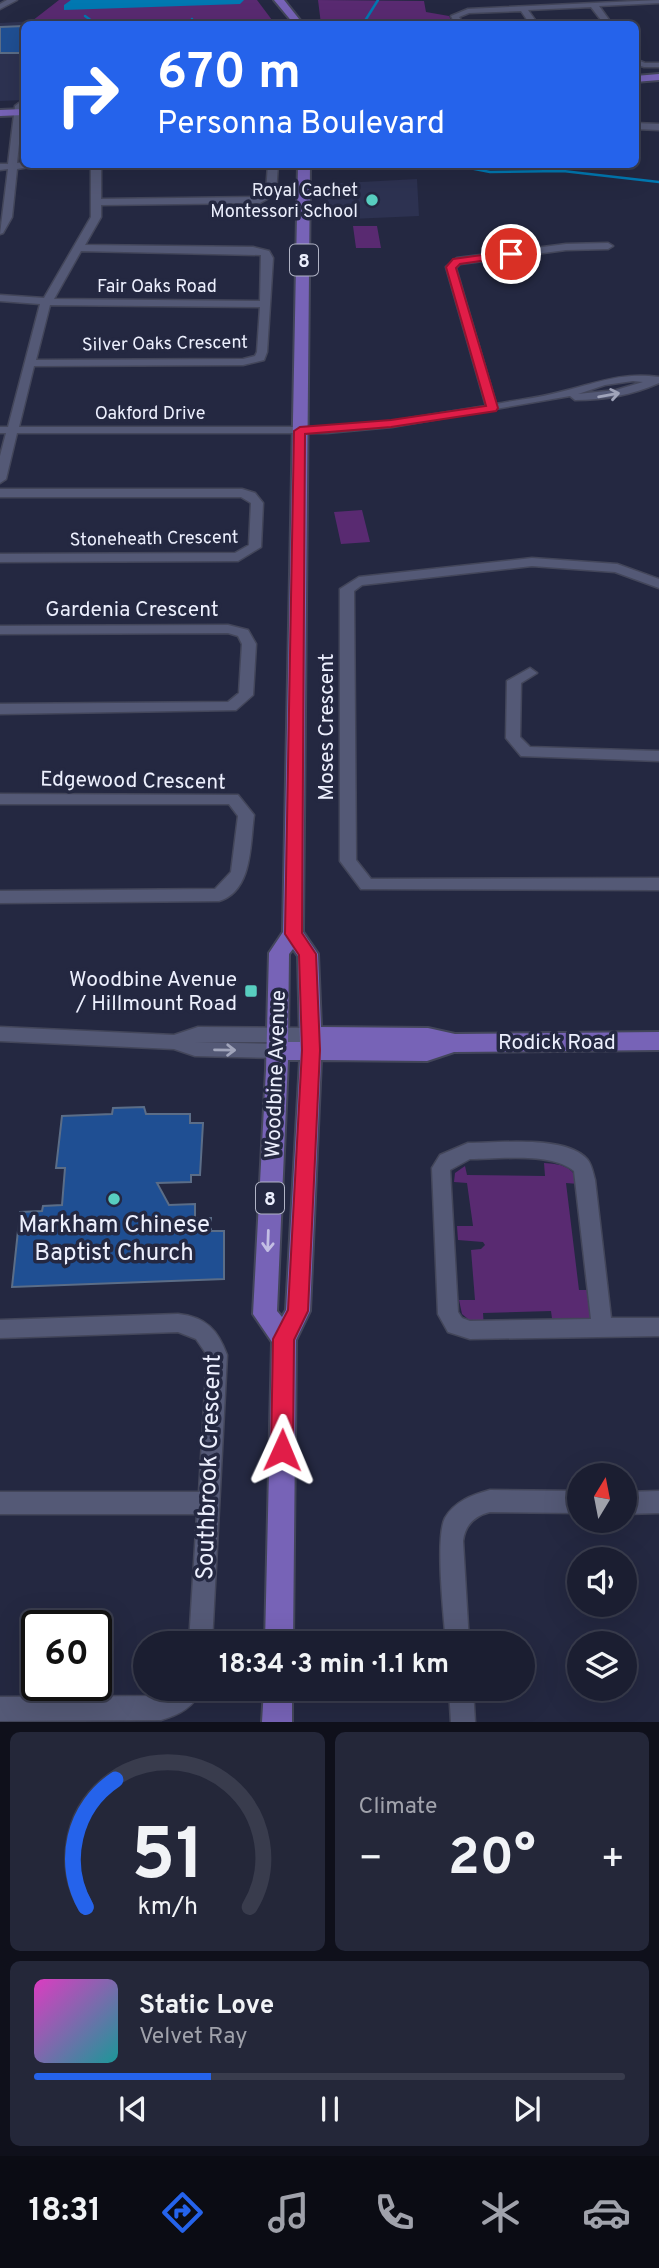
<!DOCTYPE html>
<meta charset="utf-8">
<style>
:root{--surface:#1b1e31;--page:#242739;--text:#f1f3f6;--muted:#a0a2ab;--line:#393c4d;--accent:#2563eb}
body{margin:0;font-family:Overpass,sans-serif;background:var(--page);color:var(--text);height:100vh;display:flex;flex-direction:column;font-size:26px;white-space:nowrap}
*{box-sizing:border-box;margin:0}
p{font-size:23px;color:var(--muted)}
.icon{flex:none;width:38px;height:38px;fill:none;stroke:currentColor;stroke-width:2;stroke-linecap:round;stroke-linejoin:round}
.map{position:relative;height:1722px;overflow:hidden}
.drawer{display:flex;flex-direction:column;gap:10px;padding:10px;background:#0f101b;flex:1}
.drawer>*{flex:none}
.hud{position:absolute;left:21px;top:21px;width:618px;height:147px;border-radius:10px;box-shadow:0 7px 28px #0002,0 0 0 2px var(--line);background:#2563eb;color:#fff;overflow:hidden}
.needle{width:46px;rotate:10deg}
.tools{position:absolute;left:567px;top:1463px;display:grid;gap:14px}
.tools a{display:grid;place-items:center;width:70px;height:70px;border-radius:50%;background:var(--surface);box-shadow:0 7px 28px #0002,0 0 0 2px var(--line);font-size:35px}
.speed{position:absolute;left:21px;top:1610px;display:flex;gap:14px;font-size:35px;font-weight:700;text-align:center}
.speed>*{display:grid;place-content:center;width:91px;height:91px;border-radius:50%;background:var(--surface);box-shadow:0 7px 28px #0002,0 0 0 2px var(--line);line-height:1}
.speed .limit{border:4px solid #111;border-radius:10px;background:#fff;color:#111}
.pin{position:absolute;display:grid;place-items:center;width:60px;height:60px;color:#fff;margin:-30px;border:4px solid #fff;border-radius:50%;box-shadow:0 2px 7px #0007}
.me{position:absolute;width:77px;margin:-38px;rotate:1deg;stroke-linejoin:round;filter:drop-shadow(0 0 5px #0008)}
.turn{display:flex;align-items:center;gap:24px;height:147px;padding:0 21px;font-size:32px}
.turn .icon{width:91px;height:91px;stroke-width:2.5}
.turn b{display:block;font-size:49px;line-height:60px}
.big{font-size:52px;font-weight:700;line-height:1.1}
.drawer .card{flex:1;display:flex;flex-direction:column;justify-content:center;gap:10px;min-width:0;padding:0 24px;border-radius:10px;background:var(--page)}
.drawer .dial{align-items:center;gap:0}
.dial svg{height:182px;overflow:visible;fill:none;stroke:var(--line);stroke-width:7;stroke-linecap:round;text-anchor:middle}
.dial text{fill:var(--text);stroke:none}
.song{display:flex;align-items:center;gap:21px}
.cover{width:84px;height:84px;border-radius:10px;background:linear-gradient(135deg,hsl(310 70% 55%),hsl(180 70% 35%))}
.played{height:7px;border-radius:4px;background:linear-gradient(90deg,var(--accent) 30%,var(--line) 30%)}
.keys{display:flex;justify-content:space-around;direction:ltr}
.heat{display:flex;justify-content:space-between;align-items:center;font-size:38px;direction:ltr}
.drawer .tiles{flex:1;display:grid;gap:10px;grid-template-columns:1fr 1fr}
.card:last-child{grid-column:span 2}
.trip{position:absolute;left:133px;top:1631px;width:402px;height:70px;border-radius:35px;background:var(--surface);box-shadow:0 7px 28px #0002,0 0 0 2px var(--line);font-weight:700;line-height:70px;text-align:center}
.dock{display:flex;height:112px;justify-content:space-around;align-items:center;background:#0b0c14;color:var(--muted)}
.dock .icon{width:49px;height:49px}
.dock .selected{color:var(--accent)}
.dock b{font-size:32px;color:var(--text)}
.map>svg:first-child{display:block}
.built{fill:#2d3251}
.green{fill:#592a71}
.water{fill:#0178b1}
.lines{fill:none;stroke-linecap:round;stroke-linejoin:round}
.stream{stroke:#0178b1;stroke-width:2.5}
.building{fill:#1f4f93;stroke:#5b6d87;stroke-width:2}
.minor-casing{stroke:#43465a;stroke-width:3}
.major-casing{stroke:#43465a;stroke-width:4}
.minor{fill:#545976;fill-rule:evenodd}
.major{fill:#7763b7;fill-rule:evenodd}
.oneway{stroke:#a0a4ba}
.oneway2{stroke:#c3bee4}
.route{fill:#e11d48;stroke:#92132f;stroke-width:2}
.poi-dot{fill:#58cec0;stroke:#242841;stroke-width:2.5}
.labels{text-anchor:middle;stroke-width:7;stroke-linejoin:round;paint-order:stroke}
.far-poi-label{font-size:18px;fill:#eceffd;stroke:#242841;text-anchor:end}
.far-street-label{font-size:18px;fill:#eceffd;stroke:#242841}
.shield{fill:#242841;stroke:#b0b3c5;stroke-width:2}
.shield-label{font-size:19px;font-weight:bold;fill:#eceffd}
.street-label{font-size:21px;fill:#eceffd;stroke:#242841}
.poi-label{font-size:21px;fill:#eceffd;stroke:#242841;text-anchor:end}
.near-poi-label{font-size:24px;fill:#eceffd;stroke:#242841}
.near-street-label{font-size:24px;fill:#eceffd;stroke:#242841}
</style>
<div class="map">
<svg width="659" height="1722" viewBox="0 0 659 1722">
<rect width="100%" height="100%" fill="#242841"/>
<path class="built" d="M 53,20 L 58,24 L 24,24 L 24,100 L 0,101 L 0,23 Z
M 417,179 L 419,216 L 328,220 L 324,184 Z"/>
<path class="green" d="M 59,0 L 257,0 L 275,24 L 58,24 L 53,20 L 32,21 Z
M 318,0 L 424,1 L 426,12 L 449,16 L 453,24 L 321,24 Z
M 353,226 L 377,226 L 381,248 L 356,248 Z
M 362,510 L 370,542 L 341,544 L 334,512 Z
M 544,1163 C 561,1164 573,1166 579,1184 L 566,1183 L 579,1290 L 594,1290 L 594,1324 L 553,1326 L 551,1311 L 483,1313 L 484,1328 L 475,1325 L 462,1314 L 459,1300 L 475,1300 L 471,1250 L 481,1249 L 485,1245 L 483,1242 L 458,1240 L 457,1226 L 473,1226 L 467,1183 L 454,1182 L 455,1173 L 465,1166 L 467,1175 L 545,1176 Z"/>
<path class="water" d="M 71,0 L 244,0 L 240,4 L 64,10 L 64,5 Z"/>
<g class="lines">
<path class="stream" d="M 85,16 L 96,24
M 192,19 L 193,24
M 363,24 L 378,0
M 449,164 L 490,172 L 563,171 L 659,182"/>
</g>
<path class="building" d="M 24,26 L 24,53 L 0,53 L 0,27 Z
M 144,1107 L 146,1114 L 190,1114 L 190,1123 L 203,1123 L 200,1175 L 191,1175 L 191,1182 L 157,1183 L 169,1205 L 195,1204 L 195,1219 L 211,1218 L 211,1231 L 224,1231 L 224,1279 L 12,1287 L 20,1212 L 42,1211 L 43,1206 L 62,1205 L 65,1168 L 56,1168 L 62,1116 L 112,1114 L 113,1108 Z"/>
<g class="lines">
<defs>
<path id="minor" d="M 7,0 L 17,0 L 0,9 L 0,4 Z
M 659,0 L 659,3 L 599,6 L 612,24 L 604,24 L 591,7 L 528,10 L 538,24 L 530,24 L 521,11 L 469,13 L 459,17 L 463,24 L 455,24 L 451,16 L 468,9 Z
M 635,59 L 645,63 L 659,63 L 659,67 L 644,67 L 635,64 Z
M 19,103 L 23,106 L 17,163 L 49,164 L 17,169 L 12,217 L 3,233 L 0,234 L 8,169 L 0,170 L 0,164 L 8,164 L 15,106 Z
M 635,123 L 659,124 L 659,130 L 635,129 Z
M 91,164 L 101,164 L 101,199 L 258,197 L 266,193 L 268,164 L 278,164 L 276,194 L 260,203 L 101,205 L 101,217 L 85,245 L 253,247 L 269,251 L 273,258 L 267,352 L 264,360 L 243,365 L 34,366 L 19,427 L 327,427 L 392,421 L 486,406 L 446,267 L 457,258 L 566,244 L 608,243 L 613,246 L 608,249 L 566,250 L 460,264 L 456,268 L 496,404 C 516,400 537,398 556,393 C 596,384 617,372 659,377 L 659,383 C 632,395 604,400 575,400 L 570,396 L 392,427 L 327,433 L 17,433 L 6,479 L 0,483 L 0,456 L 6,433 L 0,433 L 0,427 L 8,427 L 40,304 L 0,301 L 0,295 L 44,298 L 91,217 ZM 81,251 L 261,255 L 260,301 L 54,299 ZM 50,305 L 260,307 L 257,352 L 255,356 L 243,359 L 36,360 ZM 633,381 L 643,382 L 616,390 L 578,394 L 605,385 Z
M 0,489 L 242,489 L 255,493 L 263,503 L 261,547 L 238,561 L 0,562 L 0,554 L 235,553 L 249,545 L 251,503 L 241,497 L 0,497 Z
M 532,558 L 617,564 L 659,579 L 659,588 L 615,572 L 532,566 L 362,585 L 354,591 L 356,860 L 371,879 L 659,878 L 659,890 L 361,889 L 340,861 L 340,589 L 359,577 Z
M 228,625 L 248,630 L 256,644 L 253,695 L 236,710 L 0,714 L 0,704 L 228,702 L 239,693 L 242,644 L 238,636 L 228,633 L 0,634 L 0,626 Z
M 530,668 L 537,673 L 521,683 L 520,737 L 530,747 L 659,751 L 659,761 L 521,756 L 506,738 L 507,681 Z
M 0,794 L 238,795 L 254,815 C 250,843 253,891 219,901 L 0,903 L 0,891 L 215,889 L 231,872 L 238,816 L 229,804 L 0,804 Z
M 0,1027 L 174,1035 L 198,1027 L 310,1028 L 316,1030 L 319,1035 L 316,1040 L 310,1042 L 195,1042 L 278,1044 L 284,1046 L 287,1051 L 284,1056 L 278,1058 L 195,1056 L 174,1049 L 0,1041 Z
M 468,1143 C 499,1143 565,1135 587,1159 C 592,1165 593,1173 595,1180 L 611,1318 L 659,1318 L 659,1336 L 470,1339 L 448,1332 L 438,1314 L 432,1168 L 440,1155 ZM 470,1159 C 499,1159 551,1152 574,1171 L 591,1319 L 470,1321 L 462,1318 L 458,1312 L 450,1170 Z
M 178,1314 C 206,1317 218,1330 227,1355 L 212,1643 L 189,1643 L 197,1514 L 0,1514 L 0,1492 L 199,1492 L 207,1355 L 196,1339 L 178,1332 L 0,1338 L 0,1320 Z
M 490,1490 L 579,1491 L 579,1513 L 490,1512 C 474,1516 465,1525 463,1541 L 469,1643 L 446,1643 C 444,1619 435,1537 445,1518 C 455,1501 472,1495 490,1490 Z
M 659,1491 L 659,1513 L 625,1514 L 625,1492 Z
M 173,1689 L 202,1689 C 194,1707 179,1715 161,1720 L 0,1721 L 0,1697 L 161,1696 Z
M 449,1689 L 473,1689 L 475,1722 L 451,1722 Z"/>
<path id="major" d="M 274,0 L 284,0 L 303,24 L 294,24 Z
M 659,74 L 659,80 L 635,82 L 635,76 Z
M 24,109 L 24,115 L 0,116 L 0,110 Z
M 298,164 L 310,164 L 303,932 L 318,954 L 321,1027 L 428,1028 L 455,1034 L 659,1032 L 659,1050 L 454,1052 L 427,1061 L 321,1060 L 310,1311 L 296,1340 L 293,1643 L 265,1643 L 272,1342 L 253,1314 L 266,1070 L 269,953 L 283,932 ZM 293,949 L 298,956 L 300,1042 L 288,1042 L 289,954 ZM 288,1060 L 300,1060 L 286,1310 L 282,1317 L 277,1311 Z
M 264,1689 L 292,1689 L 292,1722 L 262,1722 Z"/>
</defs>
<use href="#minor" class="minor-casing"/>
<use href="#major" class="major-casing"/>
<use href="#minor" class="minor"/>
<use href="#major" class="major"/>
</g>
<defs><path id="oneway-shaft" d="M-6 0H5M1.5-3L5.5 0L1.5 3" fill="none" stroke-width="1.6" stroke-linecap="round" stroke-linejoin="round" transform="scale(1.75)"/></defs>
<g class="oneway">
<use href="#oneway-shaft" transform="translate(609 395) rotate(-10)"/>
<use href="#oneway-shaft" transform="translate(225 1050) rotate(1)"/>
</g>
<use class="oneway2" href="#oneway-shaft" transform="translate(268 1241) rotate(92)"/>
<path class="route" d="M 511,251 L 515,252 L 515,256 L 460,264 L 456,268 L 498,408 L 496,411 L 391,427 L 305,434 L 302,933 L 316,954 L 320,1050 L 308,1311 L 294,1340 L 293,1450 L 289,1457 L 282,1460 L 274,1457 L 271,1450 L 273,1339 L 288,1310 L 302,1050 L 299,955 L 285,934 L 294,431 L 300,427 L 391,420 L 486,406 L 446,267 L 453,259 Z"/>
<g class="poi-dot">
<circle cx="372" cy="200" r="7"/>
<rect x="244" y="984" width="14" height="14" rx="3.5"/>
<circle cx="114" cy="1199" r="7"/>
</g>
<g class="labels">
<g class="far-poi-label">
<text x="358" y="196">Royal Cachet<tspan x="358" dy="21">Montessori School</tspan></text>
</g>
<g class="far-street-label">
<text x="157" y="292">Fair Oaks Road</text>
<text transform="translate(165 343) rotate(-1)" y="6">Silver Oaks Crescent</text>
<text x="150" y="419">Oakford Drive</text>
<text transform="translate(154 538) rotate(-1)" y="6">Stoneheath Crescent</text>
</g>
<g class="shield">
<rect x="290" y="244.5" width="28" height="31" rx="5"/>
<rect x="256" y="1182.5" width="28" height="31" rx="5"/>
</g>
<g class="shield-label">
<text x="304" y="267">8</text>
<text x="270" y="1205">8</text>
</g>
<g class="street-label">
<text x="132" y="616">Gardenia Crescent</text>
<text transform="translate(326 727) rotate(-90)" y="7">Moses Crescent</text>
<text transform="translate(133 780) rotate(1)" y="7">Edgewood Crescent</text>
<text x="557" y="1049">Rodick Road</text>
<text transform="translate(275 1074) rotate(-88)" y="7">Woodbine Avenue</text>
</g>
<g class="poi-label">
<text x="237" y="986">Woodbine Avenue<tspan x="237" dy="24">/ Hillmount Road</tspan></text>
</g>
<g class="near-poi-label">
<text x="114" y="1232">Markham Chinese<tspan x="114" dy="28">Baptist Church</tspan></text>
</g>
<g class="near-street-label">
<text transform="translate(208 1467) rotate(-88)" y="8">Southbrook Crescent</text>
</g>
</g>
</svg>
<div class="tools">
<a><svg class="needle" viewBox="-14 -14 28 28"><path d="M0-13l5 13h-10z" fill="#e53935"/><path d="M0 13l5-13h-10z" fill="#a0a2ab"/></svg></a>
<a><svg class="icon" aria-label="sound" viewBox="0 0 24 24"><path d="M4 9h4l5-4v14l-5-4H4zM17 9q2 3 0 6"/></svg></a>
<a><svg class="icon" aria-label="layers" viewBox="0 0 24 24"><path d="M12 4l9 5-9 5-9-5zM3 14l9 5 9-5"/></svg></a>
</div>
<div class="speed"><div class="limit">60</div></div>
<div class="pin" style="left:511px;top:254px;background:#d93025"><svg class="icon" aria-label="arrive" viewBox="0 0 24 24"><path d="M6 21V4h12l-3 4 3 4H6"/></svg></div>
<svg class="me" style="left:282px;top:1450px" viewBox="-20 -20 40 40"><path d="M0-17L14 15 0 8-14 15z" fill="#e11d48" stroke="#fff" stroke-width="4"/></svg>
<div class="trip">18:34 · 3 min · 1.1 km</div>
<div class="hud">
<div class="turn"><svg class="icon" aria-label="right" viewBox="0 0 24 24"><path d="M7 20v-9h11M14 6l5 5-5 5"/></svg><div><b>670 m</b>Personna Boulevard</div></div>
</div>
</div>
<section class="drawer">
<div class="tiles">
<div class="card dial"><svg viewBox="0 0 100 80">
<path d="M14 69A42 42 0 1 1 86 69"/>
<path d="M14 69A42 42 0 0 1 27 13" stroke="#2563eb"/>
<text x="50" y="56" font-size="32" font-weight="700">51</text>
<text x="50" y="72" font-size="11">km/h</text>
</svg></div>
<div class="card"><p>Climate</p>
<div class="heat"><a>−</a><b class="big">20°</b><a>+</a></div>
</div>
<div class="card">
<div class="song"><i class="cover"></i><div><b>Static Love</b><p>Velvet Ray</p></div></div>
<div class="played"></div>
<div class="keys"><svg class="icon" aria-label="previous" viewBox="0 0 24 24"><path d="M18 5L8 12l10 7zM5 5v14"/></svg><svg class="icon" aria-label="pause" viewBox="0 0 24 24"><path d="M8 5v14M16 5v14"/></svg><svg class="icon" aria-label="next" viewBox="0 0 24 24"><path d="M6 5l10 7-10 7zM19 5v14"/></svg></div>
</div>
</div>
</section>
<nav class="dock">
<b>18:31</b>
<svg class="icon selected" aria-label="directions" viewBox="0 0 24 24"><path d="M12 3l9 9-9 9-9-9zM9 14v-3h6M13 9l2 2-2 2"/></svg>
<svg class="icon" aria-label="music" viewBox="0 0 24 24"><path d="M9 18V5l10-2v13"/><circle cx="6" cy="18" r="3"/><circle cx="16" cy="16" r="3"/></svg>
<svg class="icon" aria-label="phone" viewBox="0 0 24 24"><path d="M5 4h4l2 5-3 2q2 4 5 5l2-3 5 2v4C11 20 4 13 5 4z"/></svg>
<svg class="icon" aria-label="climate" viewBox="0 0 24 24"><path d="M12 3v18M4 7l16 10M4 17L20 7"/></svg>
<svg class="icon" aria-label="car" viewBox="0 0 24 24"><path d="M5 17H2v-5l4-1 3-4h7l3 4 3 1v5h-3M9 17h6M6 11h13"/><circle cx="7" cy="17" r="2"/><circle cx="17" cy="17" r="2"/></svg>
</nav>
